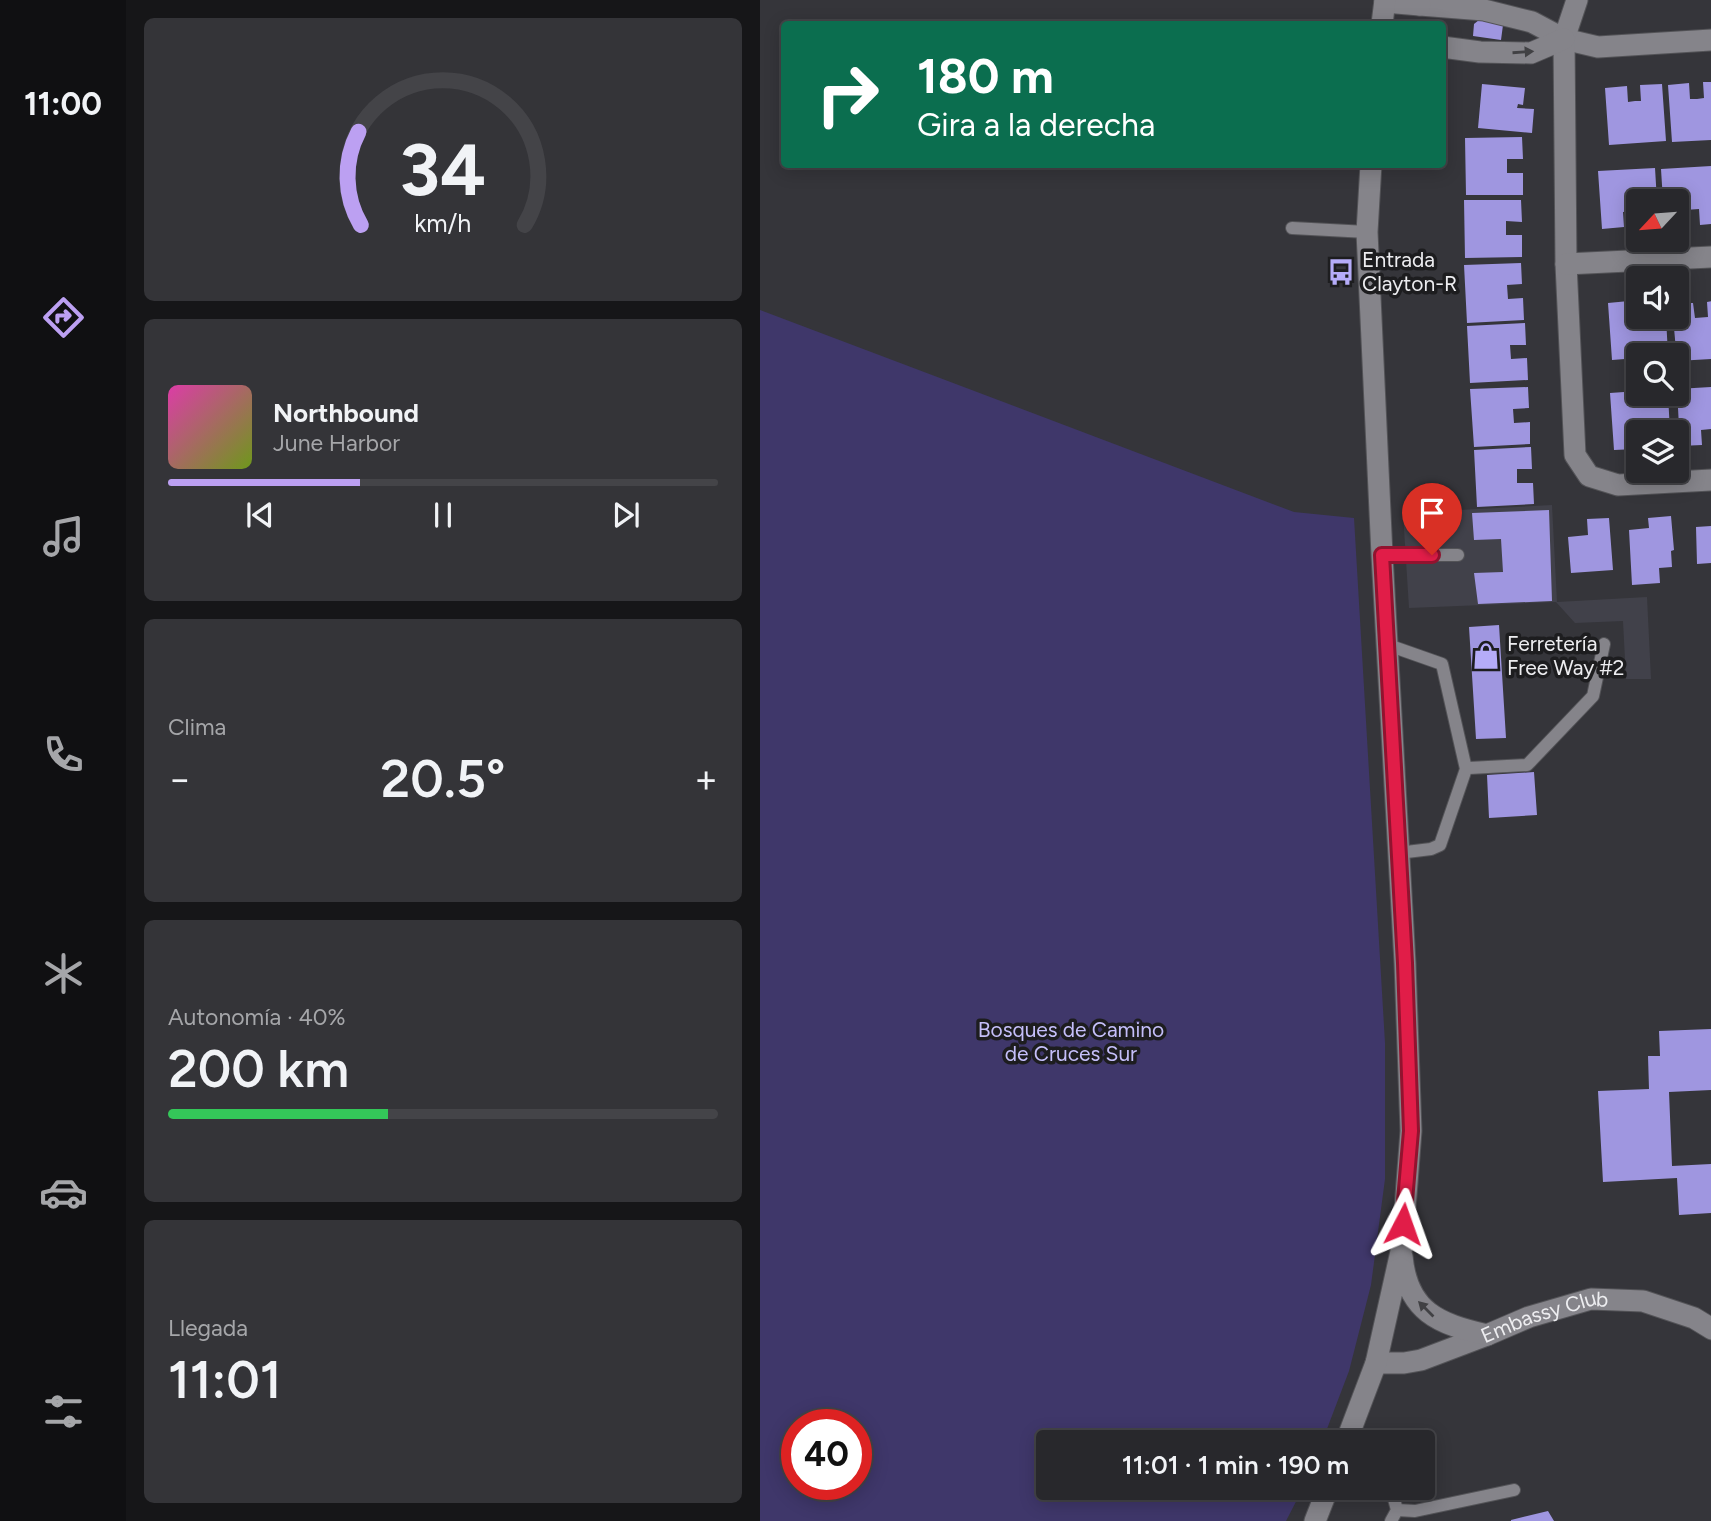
<!DOCTYPE html>
<html lang="es">
<meta charset="utf-8">
<style>
:root{--surface:#28282c;--page:#343438;--text:#f1f3f6;--muted:#a5a6a9;--line:#444448;--accent:#bca0f2}
body{margin:0;font-family:Figtree,sans-serif;background:var(--page);color:var(--text);height:100vh;display:flex;flex-direction:column;font-size:26px;white-space:nowrap}
*{box-sizing:border-box;margin:0}
p{font-size:23px;color:var(--muted)}
.icon{flex:none;width:38px;height:38px;fill:none;stroke:currentColor;stroke-width:2;stroke-linecap:round;stroke-linejoin:round}
.map{position:relative;flex:1;overflow:hidden}
.side{display:flex;flex-direction:column;gap:18px;padding:18px;background:#161618;width:634px}
.side>*{flex:none}
.banner{position:absolute;left:21px;top:21px;width:665px;height:147px;border-radius:7px;box-shadow:0 4px 18px #0003,0 0 0 2px var(--line);background:#0b6e4f;color:#fff;overflow:hidden}
.needle{width:46px;rotate:244deg}
.buttons{position:absolute;left:866px;top:189px;display:grid;gap:14px}
.buttons a{display:grid;place-items:center;width:63px;height:63px;border-radius:7px;background:var(--surface);box-shadow:0 4px 18px #0003,0 0 0 2px var(--line);font-size:35px}
.speed{position:absolute;left:21px;top:1409px;display:flex;gap:14px;font-size:35px;font-weight:700;text-align:center}
.speed>*{display:grid;place-content:center;width:91px;height:91px;border-radius:50%;background:var(--surface);box-shadow:0 4px 18px #0003,0 0 0 2px var(--line);line-height:1}
.speed .limit{border:10px solid #d22;background:#fff;color:#111}
.pin{position:absolute;display:grid;place-items:center;width:60px;height:60px;color:#fff;margin:-72px -30px;border-radius:50% 50% 50% 0;rotate:-45deg;box-shadow:0 0 7px #0007}
.pin .icon{rotate:45deg}
.me{position:absolute;width:77px;margin:-38px;rotate:4deg;stroke-linejoin:round;filter:drop-shadow(0 0 5px #0008)}
.turn{display:flex;align-items:center;gap:24px;height:147px;padding:0 21px;font-size:32px}
.turn .icon{width:91px;height:91px;stroke-width:2.5}
.turn b{display:block;font-size:49px;line-height:60px}
.big{font-size:52px;font-weight:600;line-height:1.1}
.side .tile{flex:1;display:flex;flex-direction:column;justify-content:center;gap:10px;min-width:0;padding:0 24px;border-radius:10px;background:var(--page)}
.side .dial{align-items:center;gap:0}
.dial svg{height:182px;overflow:visible;fill:none;stroke:var(--line);stroke-width:7;stroke-linecap:round;text-anchor:middle}
.dial text{fill:var(--text);stroke:none}
.song{display:flex;align-items:center;gap:21px}
.cover{width:84px;height:84px;border-radius:10px;background:linear-gradient(135deg,hsl(320 70% 55%),hsl(80 70% 35%))}
.played{height:7px;border-radius:4px;background:linear-gradient(90deg,var(--accent) 35%,var(--line) 35%)}
.keys{display:flex;justify-content:space-around;direction:ltr}
.heat{display:flex;justify-content:space-between;align-items:center;font-size:38px;direction:ltr}
.charge{height:10px;border-radius:5px;background:linear-gradient(90deg,#34c759 40%,var(--line) 0)}
.trip{position:absolute;left:276px;top:1430px;width:399px;height:70px;border-radius:7px;background:var(--surface);box-shadow:0 4px 18px #0003,0 0 0 2px var(--line);font-weight:600;line-height:70px;text-align:center}
main{display:flex;flex:1;min-height:0}
.menu{display:flex;flex-direction:column;width:126px;justify-content:space-around;align-items:center;background:#101012;color:var(--muted)}
.menu .icon{width:49px;height:49px}
.menu .active{color:var(--accent)}
.menu b{font-size:32px;color:var(--text)}
.map>svg:first-child{display:block}
.built{fill:#41414a}
.green{fill:#3f376a;fill-rule:evenodd}
.building{fill:#9f96e0}
.lines{fill:none;stroke-linecap:round;stroke-linejoin:round}
.lane-casing{stroke:#535357;stroke-width:14}
.street-casing{stroke:#535357;stroke-width:23}
.secondary-casing{stroke:#535357;stroke-width:23}
.lane{stroke:#85848a;stroke-width:12}
.street{stroke:#85848a;stroke-width:21}
.secondary{stroke:#85848a;stroke-width:21}
.oneway{fill:#414144}
.route-casing{stroke:#92132f;stroke-width:18}
.route{stroke:#e11d48;stroke-width:12}
.labels{text-anchor:middle;stroke-width:7;stroke-linejoin:round;paint-order:stroke}
.poi-label{font-size:21px;fill:#ededf0;stroke:#1d1d1f;text-anchor:start}
.park-label{font-size:21px;fill:#c5bffa;stroke:#1d1d1f}
.street-label{font-size:21px;fill:#ededf0;stroke:#1d1d1f}
</style>
<main>
<nav class="menu">
<b>11:00</b>
<svg class="icon active" aria-label="directions" viewBox="0 0 24 24"><path d="M12 3l9 9-9 9-9-9zM9 14v-3h6M13 9l2 2-2 2"/></svg>
<svg class="icon" aria-label="music" viewBox="0 0 24 24"><path d="M9 18V5l10-2v13"/><circle cx="6" cy="18" r="3"/><circle cx="16" cy="16" r="3"/></svg>
<svg class="icon" aria-label="phone" viewBox="0 0 24 24"><path d="M5 4h4l2 5-3 2q2 4 5 5l2-3 5 2v4C11 20 4 13 5 4z"/></svg>
<svg class="icon" aria-label="climate" viewBox="0 0 24 24"><path d="M12 3v18M4 7l16 10M4 17L20 7"/></svg>
<svg class="icon" aria-label="car" viewBox="0 0 24 24"><path d="M5 17H2v-5l4-1 3-4h7l3 4 3 1v5h-3M9 17h6M6 11h13"/><circle cx="7" cy="17" r="2"/><circle cx="17" cy="17" r="2"/></svg>
<svg class="icon" aria-label="filters" viewBox="0 0 24 24"><path d="M4 7h16M4 17h16"/><circle cx="9" cy="7" r="2"/><circle cx="15" cy="17" r="2"/></svg>
</nav>
<section class="side">
<div class="tile dial"><svg viewBox="0 0 100 80">
<path d="M14 69A42 42 0 1 1 86 69"/>
<path d="M14 69A42 42 0 0 1 13 28" stroke="#bca0f2"/>
<text x="50" y="56" font-size="32" font-weight="700">34</text>
<text x="50" y="72" font-size="11">km/h</text>
</svg></div>
<div class="tile">
<div class="song"><i class="cover"></i><div><b>Northbound</b><p>June Harbor</p></div></div>
<div class="played"></div>
<div class="keys"><svg class="icon" aria-label="previous" viewBox="0 0 24 24"><path d="M18 5L8 12l10 7zM5 5v14"/></svg><svg class="icon" aria-label="pause" viewBox="0 0 24 24"><path d="M8 5v14M16 5v14"/></svg><svg class="icon" aria-label="next" viewBox="0 0 24 24"><path d="M6 5l10 7-10 7zM19 5v14"/></svg></div>
</div>
<div class="tile"><p>Clima</p>
<div class="heat"><a>−</a><b class="big">20.5°</b><a>+</a></div>
</div>
<div class="tile"><p>Autonomía · 40%</p><b class="big">200 km</b><div class="charge"></div></div>
<div class="tile"><p>Llegada</p><b class="big">11:01</b></div>
</section>
<div class="map">
<svg width="952" height="1521" viewBox="0 0 952 1521">
<rect width="100%" height="100%" fill="#35353a"/>
<path class="built" d="M 792,505 L 797,602 L 887,597 L 891,679 L 866,679 L 863,621 L 815,623 L 796,602 L 649,608 L 643,513 Z"/>
<path class="green" d="M 0,310 L 534,512 L 594,518 L 625,1043 L 625,1179 L 611,1285 L 589,1371 L 562,1442 L 289,1442 L 289,1488 L 543,1488 L 526,1521 L 0,1521 ZM 37,1424 L 96,1424 L 96,1484 L 37,1484 Z"/>
<path class="building" d="M 719,20 L 733,20 L 743,25 L 741,40 L 713,36 L 714,24 Z
M 943,82 L 952,82 L 952,140 L 912,142 L 908,85 L 929,83 L 930,99 L 937,99 L 944,98 Z
M 722,84 L 765,88 L 763,105 L 758,104 L 757,108 L 774,109 L 772,133 L 718,128 Z
M 902,84 L 906,141 L 849,145 L 845,88 L 867,86 L 868,102 L 875,101 L 881,101 L 880,85 Z
M 762,137 L 763,159 L 747,159 L 747,173 L 763,173 L 763,195 L 706,195 L 705,138 Z
M 952,166 L 952,224 L 940,225 L 939,209 L 925,210 L 926,225 L 917,226 L 917,201 L 903,201 L 901,169 Z
M 895,168 L 897,201 L 878,201 L 878,211 L 863,212 L 864,227 L 842,229 L 838,171 Z
M 704,200 L 761,200 L 762,222 L 746,221 L 746,235 L 762,235 L 762,257 L 705,258 Z
M 761,263 L 762,284 L 747,285 L 748,299 L 763,298 L 764,320 L 707,323 L 704,265 Z
M 869,301 L 870,317 L 906,317 L 908,355 L 878,355 L 878,358 L 852,360 L 848,303 Z
M 952,301 L 952,359 L 917,361 L 913,317 L 917,317 L 917,303 L 933,303 L 935,318 L 948,317 L 947,302 Z
M 765,323 L 766,345 L 750,345 L 751,359 L 767,358 L 768,380 L 710,383 L 707,326 Z
M 768,387 L 769,408 L 753,409 L 754,423 L 770,422 L 770,444 L 714,447 L 710,389 Z
M 952,387 L 952,429 L 941,430 L 942,445 L 920,446 L 917,389 Z
M 878,391 L 878,394 L 908,394 L 910,432 L 878,432 L 875,434 L 876,449 L 854,450 L 850,393 Z
M 771,447 L 772,469 L 757,469 L 757,483 L 773,483 L 774,504 L 717,507 L 714,450 Z
M 789,510 L 792,601 L 718,604 L 714,573 L 743,572 L 741,539 L 714,540 L 712,513 Z
M 911,516 L 914,550 L 911,551 L 912,567 L 899,568 L 900,583 L 872,585 L 869,530 L 889,528 L 888,518 Z
M 849,518 L 853,570 L 811,573 L 808,537 L 828,535 L 827,519 Z
M 952,526 L 952,563 L 937,564 L 936,527 Z
M 739,625 L 746,738 L 716,739 L 709,627 Z
M 774,772 L 777,815 L 729,818 L 727,775 Z
M 952,1029 L 952,1090 L 909,1092 L 912,1166 L 952,1164 L 952,1213 L 919,1215 L 917,1178 L 843,1182 L 838,1091 L 889,1089 L 888,1056 L 900,1056 L 899,1031 Z
M 788,1511 L 794,1521 L 751,1521 L 751,1520 Z"/>
<g class="lines">
<defs>
<path id="lane" d="M 532,228 L 607,232
M 622,555 L 698,555
M 628,645 L 682,664 L 706,769
M 638,853 L 671,849 L 680,845 L 706,769 L 709,768 L 767,765 L 770,762 L 833,696 L 844,644
M 631,1488 L 637,1510 L 631,1521
M 637,1510 L 655,1511 L 754,1490"/>
<g id="street">
<path d="M 658,0 L 660,5 L 724,10 L 772,22 L 804,39 L 838,47 L 952,40"/>
<path d="M 817,0 L 804,39 L 806,264 L 815,455 L 829,476 L 858,485 L 952,480"/>
<path d="M 625,2 L 660,5"/>
<path d="M 682,47 L 720,52 L 771,53 L 804,39"/>
<path d="M 806,264 L 952,257"/>
<path id="s1" d="M 616,1363 L 644,1363 L 661,1360 L 727,1335 L 769,1317 L 831,1299 L 883,1301 L 934,1318 L 952,1329"/>
</g>
<path id="secondary" d="M 622,24 L 625,0
M 642,1256 C 647,1312 679,1324 727,1335
M 586,1442 L 616,1363 L 642,1247 L 651,1131 L 645,963 L 622,555 L 607,232 L 611,164
M 555,1521 L 568,1488"/>
</defs>
<use href="#lane" class="lane-casing"/>
<use href="#street" class="street-casing"/>
<use href="#secondary" class="secondary-casing"/>
<use href="#lane" class="lane"/>
<use href="#street" class="street"/>
<use href="#secondary" class="secondary"/>
</g>
<defs><path id="oneway-solid" d="M-6-.8H1V-3.2L6.5 0L1 3.2V.8H-6Z" transform="scale(1.75)"/></defs>
<g class="oneway">
<use href="#oneway-solid" transform="translate(763 52) rotate(-4)"/>
<use href="#oneway-solid" transform="translate(666 1309) rotate(-135)"/>
</g>
<g class="lines">
<defs>
<path id="route" d="M 643,1224 L 651,1131 L 645,963 L 622,555 L 672,555"/>
</defs>
<use href="#route" class="route-casing"/>
<use href="#route" class="route"/>
</g>
<defs>
<symbol id="bus-bare" viewBox="-9 -9 18 18"><path d="M-5-6H5V4H4V6H2V4H-2V6H-4V4H-5ZM-3.5-4V0h7V-4ZM-3.5 1.2v1.5H-2V1.2ZM2 1.2v1.5H3.5V1.2Z" fill="#b5acf8" stroke="#1d1d1f" stroke-width="2.5" paint-order="stroke"/></symbol>
<symbol id="shop-bare" viewBox="-9 -9 18 18"><path d="M-5-2.5h2.3a2.7 3.5 0 0 1 5.4 0H5L5.5 6h-11ZM-1.5-2.5h3a1.5 2.3 0 0 0-3 0Z" fill="#b5acf8" stroke="#1d1d1f" stroke-width="2.5" paint-order="stroke"/></symbol>
</defs>
<g fill-rule="evenodd">
<use href="#bus-bare" x="562" y="253" width="38" height="38"/>
<use href="#shop-bare" x="707" y="637" width="38" height="38"/>
</g>
<g class="labels">
<g class="poi-label">
<text x="602" y="267">Entrada<tspan x="602" dy="24">Clayton-R</tspan></text>
<text x="747" y="651">Ferretería<tspan x="747" dy="24">Free Way #2</tspan></text>
</g>
<g class="park-label">
<text x="311" y="1037">Bosques de Camino<tspan x="311" dy="24">de Cruces Sur</tspan></text>
</g>
<g class="street-label">
<text dy="7" stroke="none"><textPath href="#s1" startOffset="177">Embassy Club</textPath></text>
</g>
</g>
</svg>
<div class="buttons">
<a><svg class="needle" viewBox="-14 -14 28 28"><path d="M0-13l5 13h-10z" fill="#e53935"/><path d="M0 13l5-13h-10z" fill="#a5a6a9"/></svg></a>
<a><svg class="icon" aria-label="sound" viewBox="0 0 24 24"><path d="M4 9h4l5-4v14l-5-4H4zM17 9q2 3 0 6"/></svg></a>
<a><svg class="icon" aria-label="search" viewBox="0 0 24 24"><circle cx="10" cy="10" r="6"/><path d="M15 15l6 6"/></svg></a>
<a><svg class="icon" aria-label="layers" viewBox="0 0 24 24"><path d="M12 4l9 5-9 5-9-5zM3 14l9 5 9-5"/></svg></a>
</div>
<div class="speed"><div class="limit">40</div></div>
<div class="pin" style="left:672px;top:555px;background:#d93025"><svg class="icon" aria-label="arrive" viewBox="0 0 24 24"><path d="M6 21V4h12l-3 4 3 4H6"/></svg></div>
<svg class="me" style="left:643px;top:1224px" viewBox="-20 -20 40 40"><path d="M0-17L14 15 0 8-14 15z" fill="#e11d48" stroke="#fff" stroke-width="4"/></svg>
<div class="trip">11:01 · 1 min · 190 m</div>
<div class="banner">
<div class="turn"><svg class="icon" aria-label="right" viewBox="0 0 24 24"><path d="M7 20v-9h11M14 6l5 5-5 5"/></svg><div><b>180 m</b>Gira a la derecha</div></div>
</div>
</div>
</main>
